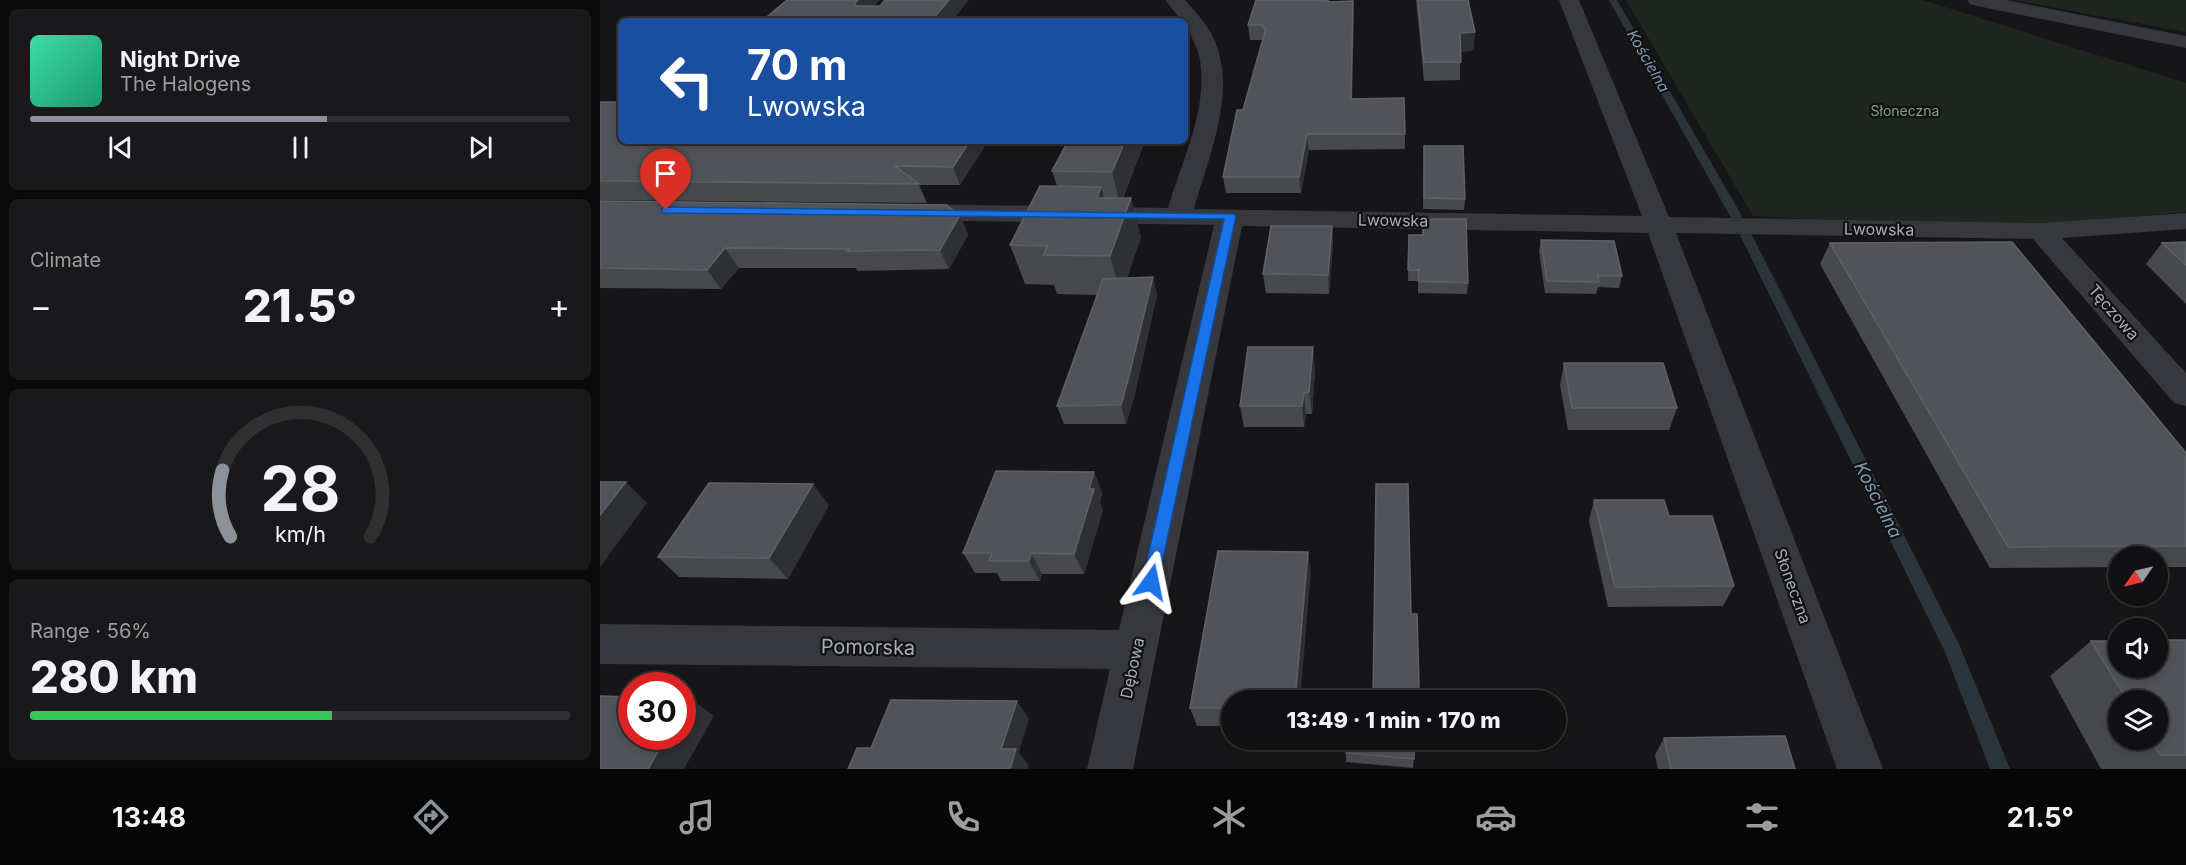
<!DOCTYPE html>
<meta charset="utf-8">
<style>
:root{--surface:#101012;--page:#19191b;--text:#f1f3f6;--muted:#9c9d9f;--line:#303032;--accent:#8c9099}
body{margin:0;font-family:Inter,sans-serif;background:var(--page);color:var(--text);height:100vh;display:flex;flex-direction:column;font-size:22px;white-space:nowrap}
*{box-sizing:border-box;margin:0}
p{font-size:20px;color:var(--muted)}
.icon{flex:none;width:33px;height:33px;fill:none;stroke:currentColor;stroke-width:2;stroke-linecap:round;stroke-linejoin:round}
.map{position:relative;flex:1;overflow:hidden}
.details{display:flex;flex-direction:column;gap:9px;padding:9px;background:#09090a;width:600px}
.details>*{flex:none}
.banner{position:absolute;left:18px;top:18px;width:570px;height:126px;border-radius:9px;box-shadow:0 3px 9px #0003,0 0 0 2px var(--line);background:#1a4fa0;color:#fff;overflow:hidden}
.needle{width:39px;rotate:236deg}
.tools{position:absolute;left:1508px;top:546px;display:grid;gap:12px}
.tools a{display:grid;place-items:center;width:60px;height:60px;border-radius:50%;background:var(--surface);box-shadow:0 3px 9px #0003,0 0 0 2px var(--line);font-size:30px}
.speed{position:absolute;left:18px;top:672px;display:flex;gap:12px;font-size:30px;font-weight:700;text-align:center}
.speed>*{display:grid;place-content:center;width:78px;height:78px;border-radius:50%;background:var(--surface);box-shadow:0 3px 9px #0003,0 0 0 2px var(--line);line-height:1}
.speed .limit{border:9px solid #d22;background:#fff;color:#111}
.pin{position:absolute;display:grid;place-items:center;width:51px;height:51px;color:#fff;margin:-62px -26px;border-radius:50% 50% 50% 0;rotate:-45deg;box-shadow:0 0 6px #0007}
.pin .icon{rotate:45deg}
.me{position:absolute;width:66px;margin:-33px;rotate:12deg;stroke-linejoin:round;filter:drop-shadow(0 0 4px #0008)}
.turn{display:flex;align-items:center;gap:21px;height:126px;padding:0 30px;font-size:27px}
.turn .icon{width:78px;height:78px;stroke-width:2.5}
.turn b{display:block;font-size:42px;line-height:51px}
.big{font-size:45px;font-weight:800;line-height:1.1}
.details .widget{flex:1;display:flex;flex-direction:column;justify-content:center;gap:9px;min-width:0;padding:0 21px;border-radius:9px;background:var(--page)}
.details .dial{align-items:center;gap:0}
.dial svg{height:156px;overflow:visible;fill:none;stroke:var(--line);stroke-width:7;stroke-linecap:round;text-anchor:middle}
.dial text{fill:var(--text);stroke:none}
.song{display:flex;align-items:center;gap:18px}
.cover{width:72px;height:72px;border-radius:9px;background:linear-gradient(135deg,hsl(160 70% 55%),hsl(160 70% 35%))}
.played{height:6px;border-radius:3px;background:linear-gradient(90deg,var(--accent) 55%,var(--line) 55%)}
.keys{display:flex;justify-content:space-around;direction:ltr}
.heat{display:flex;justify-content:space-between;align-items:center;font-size:33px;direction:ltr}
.charge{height:9px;border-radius:4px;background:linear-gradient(90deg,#34c759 56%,var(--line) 0)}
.trip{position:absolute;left:621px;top:690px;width:345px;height:60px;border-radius:30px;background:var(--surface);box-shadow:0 3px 9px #0003,0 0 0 2px var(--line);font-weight:800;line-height:60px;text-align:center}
.dock{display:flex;height:96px;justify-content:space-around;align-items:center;background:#060607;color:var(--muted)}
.dock .icon{width:42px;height:42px}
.dock .current{color:var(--accent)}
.dock b{font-size:27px;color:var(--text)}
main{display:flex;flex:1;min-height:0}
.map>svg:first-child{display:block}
.green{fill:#1e261f}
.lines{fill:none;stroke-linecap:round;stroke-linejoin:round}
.stream{fill:#2c353c;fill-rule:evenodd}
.minor{fill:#37383d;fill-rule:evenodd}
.tertiary{fill:#37383d;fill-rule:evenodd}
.wall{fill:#47494d;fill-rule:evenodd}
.shaded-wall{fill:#2f3033}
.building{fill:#525359;stroke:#5f6168;stroke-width:1.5}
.route{fill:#1a73e8;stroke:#114b97;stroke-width:1.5}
.labels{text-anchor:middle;stroke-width:4.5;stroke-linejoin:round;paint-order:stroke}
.far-park-label{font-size:14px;fill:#7fa381;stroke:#111113}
.far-water-label{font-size:15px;font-style:italic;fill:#7f9bb3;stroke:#111113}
.street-label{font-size:16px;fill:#a8adb8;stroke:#111113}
.water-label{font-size:18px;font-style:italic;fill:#7f9bb3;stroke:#111113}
.near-street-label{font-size:20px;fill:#a8adb8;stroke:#111113}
</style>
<main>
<section class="details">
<div class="widget">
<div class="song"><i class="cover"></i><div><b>Night Drive</b><p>The Halogens</p></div></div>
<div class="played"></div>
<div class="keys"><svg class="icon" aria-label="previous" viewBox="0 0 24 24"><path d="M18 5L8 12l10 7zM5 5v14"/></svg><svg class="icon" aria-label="pause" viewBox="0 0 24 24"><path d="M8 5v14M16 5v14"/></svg><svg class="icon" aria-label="next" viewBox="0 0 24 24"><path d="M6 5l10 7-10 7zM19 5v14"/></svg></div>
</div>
<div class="widget"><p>Climate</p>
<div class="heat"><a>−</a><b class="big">21.5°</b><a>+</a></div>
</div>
<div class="widget dial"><svg viewBox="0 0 100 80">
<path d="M14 69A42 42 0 1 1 86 69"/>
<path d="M14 69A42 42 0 0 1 10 35" stroke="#8c9099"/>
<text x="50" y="56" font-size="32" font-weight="700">28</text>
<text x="50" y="72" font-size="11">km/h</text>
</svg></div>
<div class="widget"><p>Range · 56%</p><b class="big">280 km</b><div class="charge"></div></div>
</section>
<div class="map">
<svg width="1586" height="769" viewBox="0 0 1586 769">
<rect width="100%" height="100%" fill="#161618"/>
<path class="green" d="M 1026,0 L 1323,0 L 1586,83 L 1586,212 L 1442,224 L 1261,221 L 1153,216 Z
M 1414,0 L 1586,0 L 1586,32 L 1424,2 Z"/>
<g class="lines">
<path class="stream" d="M 1009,0 L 1017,0 L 1142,216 L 1140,218 L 1132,218 L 1130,216 Z
M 1146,232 L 1152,235 L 1359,644 L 1410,769 L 1390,769 L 1345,652 L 1140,235 Z"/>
<path class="minor" d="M 565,0 L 585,0 C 594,10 604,21 611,33 C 640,88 609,154 594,209 L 1042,216 L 959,0 L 979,0 L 1069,217 L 1441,223 L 1586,213 L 1586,229 L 1462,238 L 1586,373 L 1586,406 L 1574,403 L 1433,239 L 1076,233 L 1283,769 L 1237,769 L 1048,233 L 642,226 L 533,769 L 487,769 L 510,669 L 0,664 L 0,624 L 519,630 L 614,225 L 313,220 L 304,218 L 300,212 L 304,206 L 313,204 L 568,208 C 582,160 610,106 599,55 C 596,43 587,32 585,21 L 582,21 Z"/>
<path class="tertiary" d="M 1367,0 L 1406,0 L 1586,36 L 1586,48 L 1377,6 L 1370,4 Z"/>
</g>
<path class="wall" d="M 816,0 L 868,0 L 874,50 L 860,52 L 860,80 L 824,81 Z
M 731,1 L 753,1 L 752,99 L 805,134 L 805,149 L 709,150 L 701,193 L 626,193 L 623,177 L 663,40 L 650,40 L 648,25 Z
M 0,102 L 388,141 L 360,185 L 319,185 L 327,203 L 0,200 Z
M 545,141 L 523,198 L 541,237 L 527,278 L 553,277 L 557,295 L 534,398 L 526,424 L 464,424 L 457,406 L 497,295 L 457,294 L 454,285 L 425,284 L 410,245 L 457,186 L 452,171 Z
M 824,146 L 865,199 L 864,210 L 823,209 Z
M 0,201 L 360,215 L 368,235 L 349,269 L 257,271 L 256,268 L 139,268 L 121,289 L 0,288 Z
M 732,226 L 733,245 L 729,294 L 666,293 L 663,274 Z
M 809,235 L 868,283 L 867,294 L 818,293 L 818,281 L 808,281 Z
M 941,240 L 1022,276 L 1019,288 L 998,287 L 996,294 L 945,293 L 939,251 Z
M 1586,242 L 1586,304 L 1546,264 L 1562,243 Z
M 1230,243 L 1586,453 L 1586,567 L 1557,567 L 1557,556 L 1518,556 L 1518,567 L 1390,568 L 1220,264 Z
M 964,363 L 1077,408 L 1069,430 L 968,430 L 960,385 Z
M 715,368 L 712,414 L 706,414 L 704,427 L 644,427 L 640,406 Z
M 494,472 L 502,493 L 500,502 L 503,510 L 484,574 L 442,574 L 440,581 L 401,581 L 397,573 L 375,573 L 363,553 Z
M 994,500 L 1069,516 L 1134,586 L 1123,606 L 1008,607 L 989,521 Z
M 229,505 L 188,579 L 79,577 L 58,557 Z
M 711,572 L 632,700 L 632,726 L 597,726 L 590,708 Z
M 1586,640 L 1586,769 L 1501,769 L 1450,676 L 1491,641 ZM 1518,700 L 1557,700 L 1557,740 L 1518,740 Z
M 1064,738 L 1195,769 L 1058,769 L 1055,755 Z
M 815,740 L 813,768 L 746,762 L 746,753 Z"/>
<path class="shaded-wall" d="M 258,0 L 280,0 L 262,19 L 255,6 L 255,3 Z
M 349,0 L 369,0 L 352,21 L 331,21 Z
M 753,1 L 754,15 L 752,114 L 751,99 Z
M 875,32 L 874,50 L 859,52 L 860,33 Z
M 707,134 L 709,150 L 701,193 L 699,177 Z
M 370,141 L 388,141 L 360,185 L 353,167 Z
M 525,141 L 545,141 L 520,204 L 512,172 Z
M 501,187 L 512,225 L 497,198 Z
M 531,198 L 541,237 L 521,295 L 510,256 Z
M 360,215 L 368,235 L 349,269 L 340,250 Z
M 732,226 L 733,245 L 729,294 L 728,275 Z
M 125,248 L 139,268 L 121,289 L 107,270 Z
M 553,277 L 557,295 L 534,398 L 526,424 L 521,405 Z
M 713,347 L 715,368 L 712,414 L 709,392 Z
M 704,393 L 706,414 L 704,427 L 702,406 Z
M 494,472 L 502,493 L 500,502 L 503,510 L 484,574 L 474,554 L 489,489 Z
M 26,482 L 47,503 L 0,567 L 0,515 Z
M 213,484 L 229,505 L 188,579 L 169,558 Z
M 708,552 L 711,572 L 700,700 L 695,700 Z
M 431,553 L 442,574 L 440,581 L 429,561 Z
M 90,698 L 114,716 L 84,769 L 48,769 L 67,736 L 82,736 L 82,711 Z
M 417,701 L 429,719 L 419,752 L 429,766 L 428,769 L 410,769 L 401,749 Z"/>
<path class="building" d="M 187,0 L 258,0 L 255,3 L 255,6 L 280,6 L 285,0 L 349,0 L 331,21 L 162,21 Z
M 656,0 L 728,0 L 728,2 L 753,1 L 751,99 L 804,98 L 805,134 L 707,134 L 699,177 L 623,177 L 637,110 L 643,110 L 666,28 L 663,28 L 663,25 L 648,25 Z
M 818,0 L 868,0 L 875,32 L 860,33 L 861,62 L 824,62 Z
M 0,102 L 21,102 L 21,141 L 370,141 L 353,167 L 295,166 L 319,184 L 0,181 Z
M 468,141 L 525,141 L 512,172 L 452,171 Z
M 824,146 L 863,146 L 865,199 L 824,198 Z
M 440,186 L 501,187 L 497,198 L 531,198 L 510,256 L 443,255 L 448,246 L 410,245 Z
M 0,201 L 346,205 L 360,215 L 340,250 L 247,251 L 249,249 L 125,248 L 107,270 L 0,268 Z
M 823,219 L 866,219 L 868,283 L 818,281 L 819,270 L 808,270 L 809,235 L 823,235 Z
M 671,226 L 732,226 L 728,275 L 663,274 Z
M 941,240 L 1014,241 L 1022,276 L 998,276 L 999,282 L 947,281 Z
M 1412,242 L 1586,453 L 1586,546 L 1408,547 L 1230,243 Z
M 1586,242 L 1586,265 L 1562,243 Z
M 553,277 L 528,380 L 521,405 L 457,406 L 503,279 Z
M 648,347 L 713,347 L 709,392 L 704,393 L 702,406 L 640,406 Z
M 964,363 L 1063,363 L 1077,408 L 972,408 Z
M 396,471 L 494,472 L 489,489 L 494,489 L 474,554 L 431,553 L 429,561 L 389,561 L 392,553 L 363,553 Z
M 0,482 L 26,482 L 0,515 Z
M 109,483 L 213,484 L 169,558 L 58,557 Z
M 776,484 L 808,484 L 811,614 L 817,614 L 819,684 L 818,700 L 773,700 Z
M 994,500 L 1064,500 L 1069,516 L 1112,516 L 1134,586 L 1015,587 Z
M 618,551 L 708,552 L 695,700 L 632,700 L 632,708 L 590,708 Z
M 1557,640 L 1586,640 L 1586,755 L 1560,755 L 1550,740 L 1557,740 L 1557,700 L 1527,700 L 1491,641 L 1518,641 L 1518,668 L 1557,668 Z
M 0,696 L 32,697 L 32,736 L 67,736 L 48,769 L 0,769 Z
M 82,698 L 90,698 L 82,711 Z
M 291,700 L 417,701 L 401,749 L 416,749 L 410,769 L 248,769 L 257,748 L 271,748 Z
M 1185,736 L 1195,769 L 1071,769 L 1064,738 Z
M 747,740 L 815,740 L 814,759 L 746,753 Z"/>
<path class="route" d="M 66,207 L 634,214 L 636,216 L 557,587 L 551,589 L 545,587 L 542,582 L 624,219 L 62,213 L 62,208 Z"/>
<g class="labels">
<g class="far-park-label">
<text x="1305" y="116">Słoneczna</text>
</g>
<g class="far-water-label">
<text transform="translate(1048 61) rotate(60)" y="5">Kościelna</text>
</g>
<g class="street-label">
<text transform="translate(793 220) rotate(1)" y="6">Lwowska</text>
<text transform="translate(1279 229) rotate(1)" y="6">Lwowska</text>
<text transform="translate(1514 312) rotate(49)" y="6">Tęczowa</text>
<text transform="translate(1193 586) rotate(70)" y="6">Słoneczna</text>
<text transform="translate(532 668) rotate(-78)" y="6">Dębowa</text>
</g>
<g class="water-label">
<text transform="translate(1278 500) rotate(63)" y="6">Kościelna</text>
</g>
<g class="near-street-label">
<text transform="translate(268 647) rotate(1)" y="7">Pomorska</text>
</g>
</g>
</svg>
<div class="tools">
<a><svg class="needle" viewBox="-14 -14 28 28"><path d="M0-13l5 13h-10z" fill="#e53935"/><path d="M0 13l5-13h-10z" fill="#9c9d9f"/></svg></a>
<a><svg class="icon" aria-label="sound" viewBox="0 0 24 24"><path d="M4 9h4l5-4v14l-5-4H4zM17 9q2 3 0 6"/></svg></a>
<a><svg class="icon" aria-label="layers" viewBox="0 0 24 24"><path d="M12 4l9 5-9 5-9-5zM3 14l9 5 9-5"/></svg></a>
</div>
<div class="speed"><div class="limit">30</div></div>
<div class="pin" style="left:66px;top:210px;background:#d93025"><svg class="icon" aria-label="arrive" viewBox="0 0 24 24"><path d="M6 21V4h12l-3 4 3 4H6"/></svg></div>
<svg class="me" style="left:551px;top:582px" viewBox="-20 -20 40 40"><path d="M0-17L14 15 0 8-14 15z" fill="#1a73e8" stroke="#fff" stroke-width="4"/></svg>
<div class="trip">13:49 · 1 min · 170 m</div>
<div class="banner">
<div class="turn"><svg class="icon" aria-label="left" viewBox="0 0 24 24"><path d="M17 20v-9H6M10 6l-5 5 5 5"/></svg><div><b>70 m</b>Lwowska</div></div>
</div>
</div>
</main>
<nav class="dock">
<b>13:48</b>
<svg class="icon current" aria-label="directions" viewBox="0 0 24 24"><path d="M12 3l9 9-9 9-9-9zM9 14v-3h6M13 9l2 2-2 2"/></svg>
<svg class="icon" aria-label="music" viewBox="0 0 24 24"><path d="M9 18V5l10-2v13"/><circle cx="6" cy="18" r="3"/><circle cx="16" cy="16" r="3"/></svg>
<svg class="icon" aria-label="phone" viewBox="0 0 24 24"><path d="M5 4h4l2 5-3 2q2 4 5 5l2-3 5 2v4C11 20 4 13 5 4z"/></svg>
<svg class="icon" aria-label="climate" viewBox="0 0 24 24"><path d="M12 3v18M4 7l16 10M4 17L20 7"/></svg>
<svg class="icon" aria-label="car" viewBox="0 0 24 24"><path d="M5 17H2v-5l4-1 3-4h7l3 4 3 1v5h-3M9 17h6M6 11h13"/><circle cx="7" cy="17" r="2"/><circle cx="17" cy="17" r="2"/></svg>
<svg class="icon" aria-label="filters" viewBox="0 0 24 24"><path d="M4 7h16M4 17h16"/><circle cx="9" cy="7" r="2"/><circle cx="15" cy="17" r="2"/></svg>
<b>21.5°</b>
</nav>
